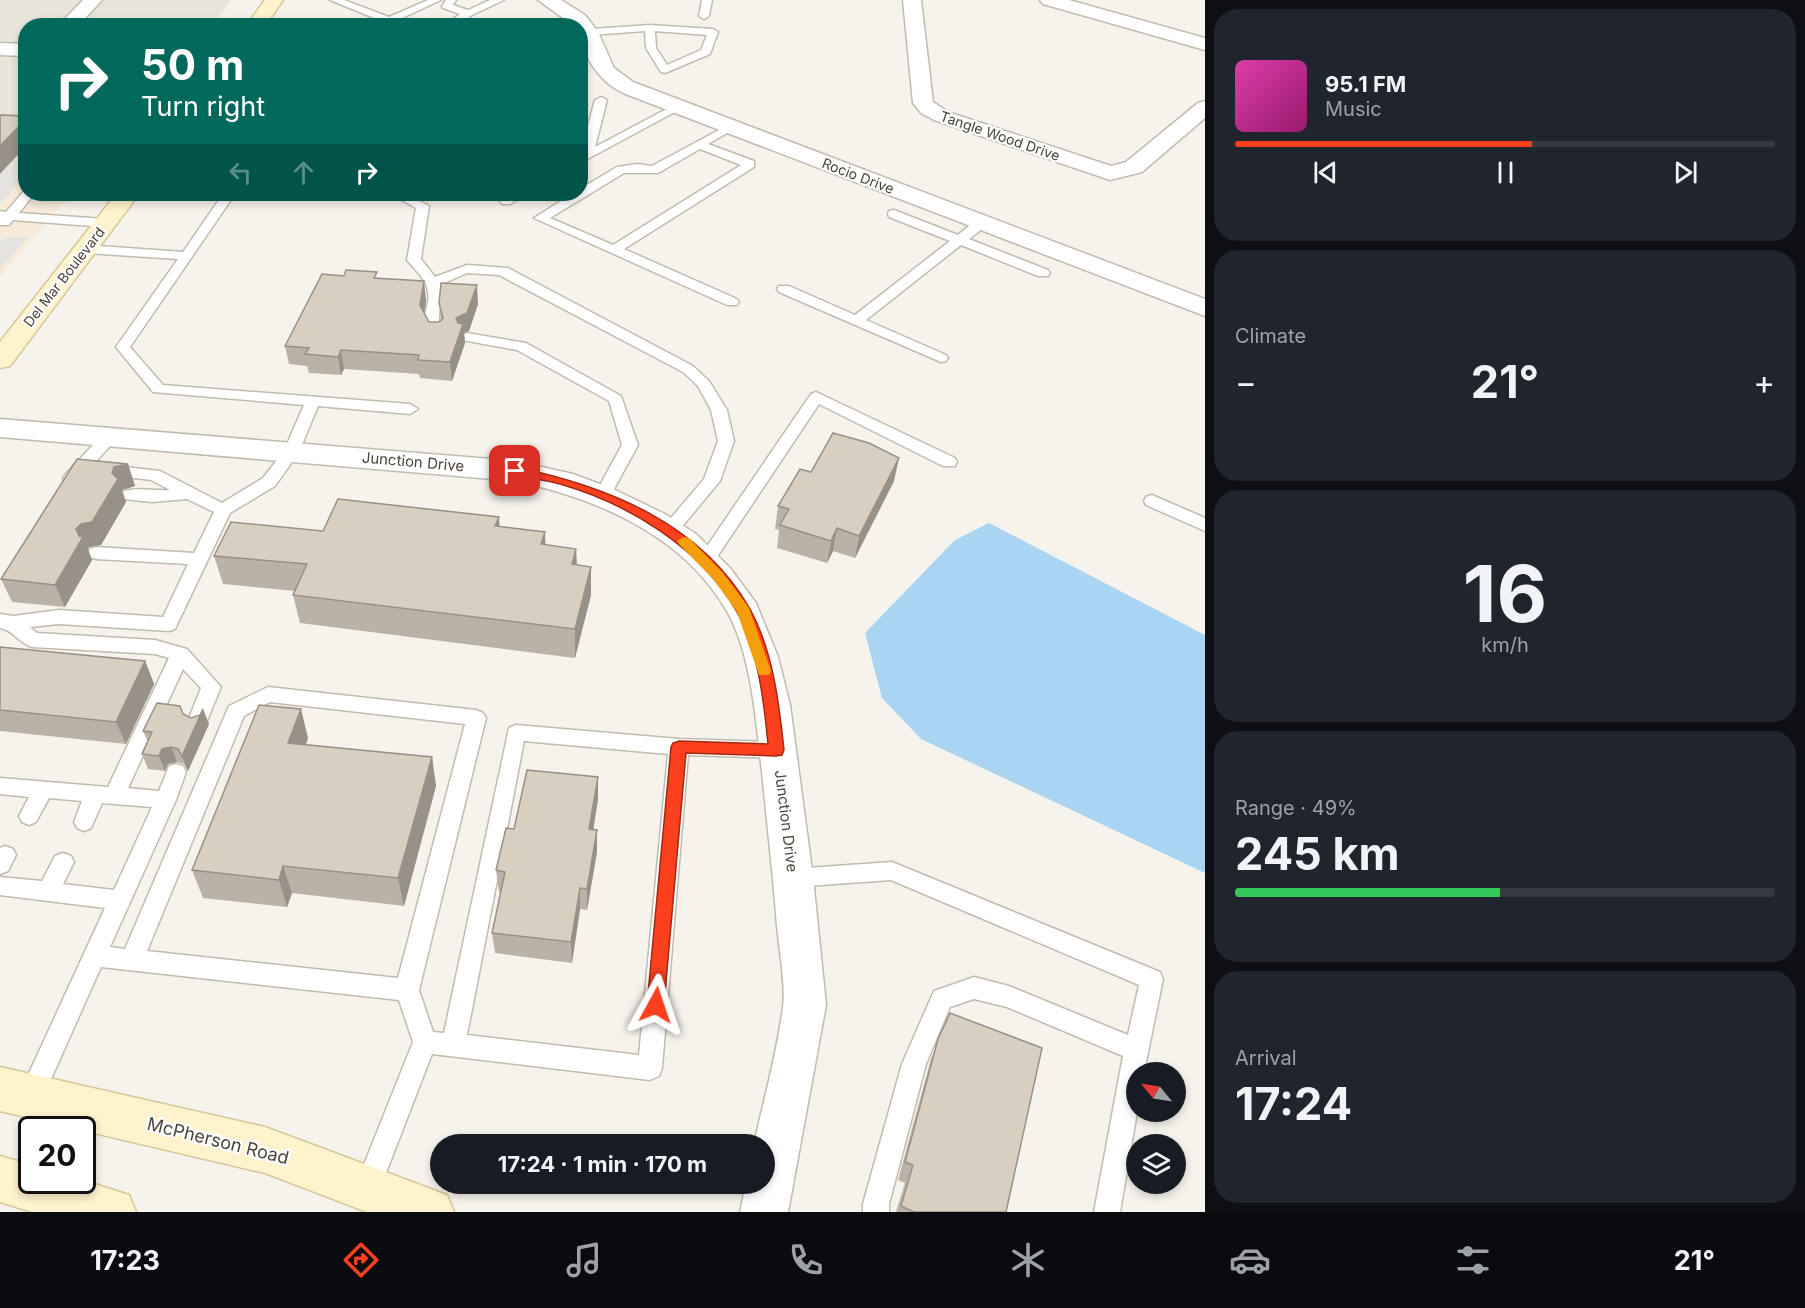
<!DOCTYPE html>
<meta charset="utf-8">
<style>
:root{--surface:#171b24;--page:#20242c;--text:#f1f3f6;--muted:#9ea1a6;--line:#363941;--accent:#fc3f1d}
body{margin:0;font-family:Inter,sans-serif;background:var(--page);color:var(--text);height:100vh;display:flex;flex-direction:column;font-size:22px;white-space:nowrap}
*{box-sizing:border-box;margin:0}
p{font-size:20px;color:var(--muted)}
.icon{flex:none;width:33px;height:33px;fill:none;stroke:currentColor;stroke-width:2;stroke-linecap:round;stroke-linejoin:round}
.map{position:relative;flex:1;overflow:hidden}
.details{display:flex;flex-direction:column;gap:9px;padding:9px;background:#0d0f14;width:600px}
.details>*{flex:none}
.hud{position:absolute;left:18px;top:18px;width:570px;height:183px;border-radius:24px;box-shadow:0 3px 9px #0003;background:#00695c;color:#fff;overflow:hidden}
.needle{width:39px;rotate:300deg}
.buttons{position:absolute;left:1126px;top:1062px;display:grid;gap:12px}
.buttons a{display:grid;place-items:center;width:60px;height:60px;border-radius:50%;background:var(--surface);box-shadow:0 3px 9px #0003;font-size:30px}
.speed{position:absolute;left:18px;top:1116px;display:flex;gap:12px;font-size:30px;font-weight:700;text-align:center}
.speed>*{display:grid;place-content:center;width:78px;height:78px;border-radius:50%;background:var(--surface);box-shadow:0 3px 9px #0003;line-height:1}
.speed .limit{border:3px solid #111;border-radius:9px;background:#fff;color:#111}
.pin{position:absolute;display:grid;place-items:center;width:51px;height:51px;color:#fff;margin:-26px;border-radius:12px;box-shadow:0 3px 9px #0006}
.me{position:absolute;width:66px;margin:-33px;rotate:5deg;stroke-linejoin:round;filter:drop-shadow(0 0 4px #0008)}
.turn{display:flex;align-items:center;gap:21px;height:126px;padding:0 24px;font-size:27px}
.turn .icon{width:78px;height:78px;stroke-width:2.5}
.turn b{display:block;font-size:42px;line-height:51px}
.lanes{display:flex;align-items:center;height:57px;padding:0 24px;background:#0003;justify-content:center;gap:30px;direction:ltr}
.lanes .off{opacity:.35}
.big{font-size:45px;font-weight:700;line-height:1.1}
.details .card{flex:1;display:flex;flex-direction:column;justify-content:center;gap:9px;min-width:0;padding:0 21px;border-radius:24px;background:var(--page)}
.details .dial{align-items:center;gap:0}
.dial b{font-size:78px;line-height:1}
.song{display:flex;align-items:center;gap:18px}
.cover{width:72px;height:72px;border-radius:9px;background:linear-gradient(135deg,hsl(320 70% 55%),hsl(320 70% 35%))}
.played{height:6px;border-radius:3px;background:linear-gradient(90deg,var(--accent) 55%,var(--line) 55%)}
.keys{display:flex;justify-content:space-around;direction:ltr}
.heat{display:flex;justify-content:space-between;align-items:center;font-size:33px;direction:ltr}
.charge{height:9px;border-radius:4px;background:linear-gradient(90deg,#34c759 49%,var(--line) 0)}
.trip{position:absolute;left:430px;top:1134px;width:345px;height:60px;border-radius:30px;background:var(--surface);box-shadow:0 3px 9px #0003;font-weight:700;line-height:60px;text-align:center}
.tabs{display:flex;height:96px;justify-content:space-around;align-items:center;background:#090b0e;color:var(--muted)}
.tabs .icon{width:42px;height:42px}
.tabs .selected{color:var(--accent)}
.tabs b{font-size:27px;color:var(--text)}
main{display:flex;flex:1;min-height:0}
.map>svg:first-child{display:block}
.residential{fill:#eae5da}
.commercial{fill:#f7ead8}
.parking{fill:#e5e3e0}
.water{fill:#a9d4f2}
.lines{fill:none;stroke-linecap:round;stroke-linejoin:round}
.lane-casing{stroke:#c2bbae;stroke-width:3}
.street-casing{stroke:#c2bbae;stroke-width:3}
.secondary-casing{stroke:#d6c79b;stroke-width:3}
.lane{fill:#fff;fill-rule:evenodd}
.street{fill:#fff;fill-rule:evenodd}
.secondary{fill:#fff3cd;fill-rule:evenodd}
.wall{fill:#bab2a6}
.shaded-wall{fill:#979187}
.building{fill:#d8cfc1;stroke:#979187;stroke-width:1.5}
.route{fill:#fc3f1d;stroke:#a42913;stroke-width:1.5}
.slow{fill:#f59e0b}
.labels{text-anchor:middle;stroke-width:4.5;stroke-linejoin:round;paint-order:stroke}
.far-street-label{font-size:14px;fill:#4b4439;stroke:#fff}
.street-label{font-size:15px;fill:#4b4439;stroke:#fff}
.near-street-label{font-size:18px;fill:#4b4439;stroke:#fff}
</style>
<main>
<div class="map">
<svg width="1205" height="1212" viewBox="0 0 1205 1212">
<rect width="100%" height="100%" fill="#f6f3ec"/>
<path class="residential" d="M 0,0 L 232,0 L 211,25 L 26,26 L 25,116 L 0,115 Z"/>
<path class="commercial" d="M 0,115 L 25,116 L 26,194 L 71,194 L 0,277 Z"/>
<path class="parking" d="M 25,146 L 25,176 L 0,204 L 0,174 Z
M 28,237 L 0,269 L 0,243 L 4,238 Z"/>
<path class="water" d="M 989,523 L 1205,635 L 1205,873 L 921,739 L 882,698 L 865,633 L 955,540 Z"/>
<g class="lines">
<defs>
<path id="lane" d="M 330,0 L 344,0 L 389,17 L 428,0 L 441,0 L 398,20 L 410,26 L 394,26 Z
M 446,0 L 456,0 L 453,5 L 468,10 L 490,0 L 504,0 L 472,15 L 457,26 L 444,26 L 460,14 L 443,8 L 442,6 Z
M 702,0 L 712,0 L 709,16 L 704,19 L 699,16 Z
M 650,25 L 713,29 L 718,32 L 710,54 L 665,73 L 661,72 L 646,48 L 645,31 L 591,35 L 586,32 L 591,29 ZM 655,31 L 707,35 L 701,50 L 667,65 L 656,48 Z
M 601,97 L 607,100 L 595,147 L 674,105 L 682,105 L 684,107 L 580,163 L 580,155 L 595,100 Z
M 730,124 L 734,125 L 734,129 L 708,144 L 754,161 L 754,167 L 624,249 L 737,299 L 739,302 L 737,305 L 727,305 L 534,218 L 572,194 L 580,194 L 580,189 L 617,167 L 637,164 L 652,166 ZM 700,149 L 741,165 L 613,245 L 550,218 L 624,173 L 658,173 Z
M 24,191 L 34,194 L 19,213 L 105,219 L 111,223 L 105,227 L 13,220 L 9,225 L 0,225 L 0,211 L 6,212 Z
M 223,194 L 235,194 L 130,347 L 163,385 L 410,404 L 418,409 L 410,414 L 318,406 L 299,452 L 275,486 L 230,513 L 175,629 L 169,631 L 59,624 L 30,627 L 37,633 L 155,640 L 180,647 L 187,649 L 221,687 L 204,728 L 197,731 L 190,728 L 187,723 L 201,688 L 183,669 L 128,788 L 159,791 L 169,766 L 176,764 L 183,766 L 186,772 L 176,800 L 110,947 L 125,949 L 229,706 L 268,687 L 476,710 L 483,713 L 486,718 L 419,990 L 433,1032 L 444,1033 L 509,728 L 516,725 L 679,739 L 776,742 L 783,744 L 786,750 L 783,756 L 776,758 L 688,755 L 662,1068 L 659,1076 L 650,1080 L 432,1054 L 377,1196 L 368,1200 L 359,1196 L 355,1187 L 413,1042 L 399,1000 L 101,967 L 39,1106 L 30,1109 L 21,1106 L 18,1097 L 105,908 L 0,895 L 0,877 L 42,881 L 55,856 L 63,853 L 71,856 L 74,862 L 63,884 L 114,890 L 152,807 L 102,803 L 91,828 L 84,831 L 77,828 L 74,822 L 82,801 L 49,798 L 36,822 L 29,825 L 22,822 L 19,816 L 29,797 L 0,794 L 0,778 L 108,787 L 169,658 L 155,654 L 32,647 C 19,643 13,630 0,628 L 0,614 L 13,616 L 59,610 L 163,617 L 188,564 L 96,559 L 90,557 L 87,553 L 90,549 L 96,547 L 194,553 L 214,512 L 187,499 L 152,502 L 124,499 L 122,495 L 124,491 C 138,487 155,491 170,490 L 151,480 L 102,474 L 100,470 L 102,466 L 108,465 L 160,471 L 222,503 L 263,478 L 284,451 L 304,405 L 153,392 L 116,347 L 178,259 L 86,253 L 79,249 L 86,245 L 183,252 ZM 270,702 L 465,724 L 398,978 L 147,951 L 244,716 ZM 524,741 L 668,754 L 639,1055 L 467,1035 Z
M 391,194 L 406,194 L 429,206 L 421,259 L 435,277 L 467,265 L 508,268 L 693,366 L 709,381 L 727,410 L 734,441 L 720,481 L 675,535 L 663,535 L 660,531 L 704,479 L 718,441 L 711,410 L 698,386 L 683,372 L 499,275 L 467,273 L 440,285 C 445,305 433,315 443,335 L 441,338 L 431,338 C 416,315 433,309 427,287 C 424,277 414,269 407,260 L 416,208 Z
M 511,194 L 526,194 L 510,204 L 502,204 L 500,201 Z
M 894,210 L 958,235 L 976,220 L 986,220 L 987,223 L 986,226 L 969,239 L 1048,270 L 1050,273 L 1048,276 L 1038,276 L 961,245 L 866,320 L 946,355 L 948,358 L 946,361 L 941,362 L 779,292 L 777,289 L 779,286 L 789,286 L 855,315 L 950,241 L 889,217 L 888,214 L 889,211 Z
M 467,333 L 526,343 L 621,396 L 638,445 L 608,500 L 596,500 L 594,496 L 622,445 L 609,401 L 517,350 L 462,340 L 460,337 Z
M 816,392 L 955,458 L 957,462 L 955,466 L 943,466 L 819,404 L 711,566 L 699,566 L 696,562 L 699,558 L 811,394 Z
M 111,430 L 117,432 L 119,435 L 117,438 L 77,483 L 65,483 L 63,479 L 65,475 L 105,432 Z
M 1152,495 L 1205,518 L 1205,531 L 1146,505 L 1144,501 L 1146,497 Z
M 5,846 L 13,849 L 16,855 L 8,871 L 0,874 L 0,848 Z
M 892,862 L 1160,972 L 1163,979 L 1144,1072 L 1137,1072 L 1137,1112 L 1120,1212 L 1094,1212 L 1123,1056 L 1007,1007 L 974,999 L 950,1007 L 926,1064 L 889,1204 L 889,1212 L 863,1212 L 863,1204 L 902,1064 L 934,991 L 974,977 L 1009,986 L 1128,1035 L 1139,985 L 891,880 L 793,887 L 785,885 L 782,878 L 785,871 L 793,869 Z"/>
<path id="street" d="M 83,0 L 102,0 L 78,26 L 58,26 Z
M 538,0 L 561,0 L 585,15 L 598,32 L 614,68 L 633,82 L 1205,299 L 1205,316 L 623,93 C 598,81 580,53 580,26 L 574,26 Z
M 903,0 L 921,0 L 933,102 L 948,112 L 1111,166 L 1126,162 L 1198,103 L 1205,101 L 1205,118 L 1142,172 L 1110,180 L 934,120 L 921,113 L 913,103 Z
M 1040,0 L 1069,0 L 1205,38 L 1205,50 L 1043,4 Z
M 0,43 L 26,44 L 26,56 L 0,55 Z
M 0,419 L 515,461 L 573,474 L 613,489 L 665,514 L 696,534 L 730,568 L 756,603 L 778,657 L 790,705 L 813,878 L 826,1005 L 788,1212 L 740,1212 L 746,1184 L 765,1184 L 765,1144 L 754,1144 C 764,1099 777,1053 783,1007 C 786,985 779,949 777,926 C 773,874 767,823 762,772 C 756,723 752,657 728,613 C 685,536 597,498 515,481 L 0,437 Z"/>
<path id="secondary" d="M 265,0 L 283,0 L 265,26 L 246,26 Z
M 116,194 L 139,194 L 10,366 L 0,368 L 0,342 Z
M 0,1067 L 265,1127 L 447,1195 L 454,1212 L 367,1212 L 265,1173 L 0,1111 Z
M 0,1156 L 32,1165 L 32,1180 L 82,1180 L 129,1195 L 136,1212 L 32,1212 L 0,1202 Z"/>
</defs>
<use href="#lane" class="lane-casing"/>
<use href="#street" class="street-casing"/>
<use href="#secondary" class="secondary-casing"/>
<use href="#lane" class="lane"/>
<use href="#street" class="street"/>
<use href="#secondary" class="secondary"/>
</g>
<path class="wall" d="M 378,278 L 426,300 L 424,312 L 429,322 L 439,322 L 441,320 L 439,303 L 478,304 L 469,331 L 464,333 L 465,343 L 452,381 L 420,378 L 419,374 L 344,369 L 341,375 L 309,373 L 307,366 L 289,364 L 285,346 Z
M 128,464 L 135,486 L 122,490 L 126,502 L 101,545 L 89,547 L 88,549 L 92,560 L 65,607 L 12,602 L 1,579 Z
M 811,472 L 894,481 L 855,558 L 833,551 L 827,563 L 777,548 L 779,530 L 775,529 L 778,506 Z
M 499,526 L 546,545 L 576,549 L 577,565 L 591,567 L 591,595 L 575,658 L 300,623 L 293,595 L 295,591 L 223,584 L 214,556 L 323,531 Z
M 0,647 L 145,661 L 154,684 L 126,744 L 0,731 Z
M 203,709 L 209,724 L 188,771 L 184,764 L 177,762 L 168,764 L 165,771 L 148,769 L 142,754 L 148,742 L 143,731 L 183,714 L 191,718 L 200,715 Z
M 308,738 L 306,745 L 432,757 L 436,786 L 404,906 L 292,893 L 287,907 L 203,898 L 192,870 Z
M 598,799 L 593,830 L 597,830 L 597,852 L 587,910 L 580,909 L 572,963 L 495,953 L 492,933 L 501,892 L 499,892 L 496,870 L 514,829 Z
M 950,1013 L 1006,1212 L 896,1212 L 905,1183 L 898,1180 L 931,1059 Z"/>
<path class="shaded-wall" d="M 26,119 L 26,146 L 0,174 L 0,146 Z
M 424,281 L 426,300 L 423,323 L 420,305 Z
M 477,285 L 478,304 L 469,331 L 464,333 L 465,343 L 452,381 L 450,362 L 456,318 Z
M 341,350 L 344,369 L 341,375 L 338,357 Z
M 899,458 L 894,481 L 855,558 L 859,536 Z
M 128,464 L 135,486 L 122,490 L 126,502 L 101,545 L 89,547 L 88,549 L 92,560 L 65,607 L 55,585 L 76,529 L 112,473 L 114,467 Z
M 499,517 L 501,545 L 495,526 Z
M 837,528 L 833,551 L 827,563 L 831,541 Z
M 545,532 L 546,560 L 541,544 Z
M 576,549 L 577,577 L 572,564 Z
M 591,567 L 591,595 L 575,658 L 575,629 Z
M 145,661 L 154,684 L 126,744 L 116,722 Z
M 203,709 L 209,724 L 188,771 L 182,756 Z
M 301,709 L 308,738 L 296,771 L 288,743 Z
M 171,747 L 177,762 L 168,764 L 165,771 L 159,756 L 162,749 Z
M 432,757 L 436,786 L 404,906 L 398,878 Z
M 598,777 L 598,799 L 590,851 L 589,829 Z
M 597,830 L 597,852 L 587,910 L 587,889 Z
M 283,866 L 292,893 L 287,907 L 279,880 Z
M 580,888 L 580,909 L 572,963 L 571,942 Z"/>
<path class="building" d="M 0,115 L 26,116 L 26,119 L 0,146 Z
M 346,270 L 377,272 L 374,278 L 424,281 L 420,305 L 429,322 L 439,322 L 443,318 L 439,303 L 441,283 L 477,285 L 467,313 L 456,318 L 458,323 L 463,324 L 450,362 L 418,360 L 419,355 L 341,350 L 338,357 L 305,354 L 309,348 L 285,346 L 322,274 L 344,276 Z
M 833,433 L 869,443 L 899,458 L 859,536 L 837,528 L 831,541 L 780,525 L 789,509 L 778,506 L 800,469 L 811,472 Z
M 77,459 L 128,464 L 114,467 L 112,473 L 118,479 L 92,522 L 81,524 L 76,529 L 79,536 L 83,537 L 55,585 L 1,579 Z
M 338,499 L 499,517 L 495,526 L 545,532 L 541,544 L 576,549 L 572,564 L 591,567 L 575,629 L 293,595 L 307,564 L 214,556 L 231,522 L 323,531 Z
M 0,647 L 145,661 L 116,722 L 0,710 Z
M 157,703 L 180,706 L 183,714 L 191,718 L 200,715 L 203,709 L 182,756 L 178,749 L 171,747 L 162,749 L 159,756 L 142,754 L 152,732 L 143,731 Z
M 259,705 L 301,709 L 288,743 L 432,757 L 398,878 L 283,866 L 279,880 L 192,870 Z
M 527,770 L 598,777 L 589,829 L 597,830 L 587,889 L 580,888 L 571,942 L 492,933 L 505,872 L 496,870 L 506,828 L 514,829 Z
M 950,1013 L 1042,1048 L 1006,1212 L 914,1212 L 901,1206 L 913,1165 L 905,1162 L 938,1039 Z"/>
<path class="route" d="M 515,467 C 607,486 701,523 750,609 C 773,651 779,703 784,750 L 782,755 L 776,756 L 686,753 L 664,1005 L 662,1011 L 656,1013 L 649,1011 L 647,1005 L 671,747 L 673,743 L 679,741 L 768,744 C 764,702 758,649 737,612 C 700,547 629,504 560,484 C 544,480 527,478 510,474 L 509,471 L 510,468 Z"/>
<path class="slow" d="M 684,537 L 689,538 L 723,573 L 749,608 L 771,671 L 769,675 L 759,675 L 737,612 L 714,580 L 679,544 L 677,541 Z"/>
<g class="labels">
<g class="far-street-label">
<text transform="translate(1000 136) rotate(19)" y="5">Tangle Wood Drive</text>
<text transform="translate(858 176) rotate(21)" y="5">Rocio Drive</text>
<text transform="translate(64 277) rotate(-52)" y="5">Del Mar Boulevard</text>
</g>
<g class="street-label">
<text transform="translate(413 462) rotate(5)" y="5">Junction Drive</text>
<text transform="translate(786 821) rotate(83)" y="5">Junction Drive</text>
</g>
<g class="near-street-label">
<text transform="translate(218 1141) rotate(14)" y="6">McPherson Road</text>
</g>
</g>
</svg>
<div class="buttons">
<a><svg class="needle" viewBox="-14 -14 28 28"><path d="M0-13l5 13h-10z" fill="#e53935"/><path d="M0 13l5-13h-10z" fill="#9ea1a6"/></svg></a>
<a><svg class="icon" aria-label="layers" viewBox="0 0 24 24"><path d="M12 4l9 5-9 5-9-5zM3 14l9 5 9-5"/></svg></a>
</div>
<div class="speed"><div class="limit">20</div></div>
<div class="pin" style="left:515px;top:471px;background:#d93025"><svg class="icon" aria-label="arrive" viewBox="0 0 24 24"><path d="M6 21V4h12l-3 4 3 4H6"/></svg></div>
<svg class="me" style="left:656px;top:1005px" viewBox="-20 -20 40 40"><path d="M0-17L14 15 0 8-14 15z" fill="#fc3f1d" stroke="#fff" stroke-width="4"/></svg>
<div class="trip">17:24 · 1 min · 170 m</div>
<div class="hud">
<div class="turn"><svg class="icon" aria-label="right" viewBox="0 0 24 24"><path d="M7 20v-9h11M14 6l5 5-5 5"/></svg><div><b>50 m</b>Turn right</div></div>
<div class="lanes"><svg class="icon off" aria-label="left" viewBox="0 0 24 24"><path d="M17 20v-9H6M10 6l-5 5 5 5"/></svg><svg class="icon off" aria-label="ahead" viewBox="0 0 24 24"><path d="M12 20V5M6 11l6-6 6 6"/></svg><svg class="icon" aria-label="right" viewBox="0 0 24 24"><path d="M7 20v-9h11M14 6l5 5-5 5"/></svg></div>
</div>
</div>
<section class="details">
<div class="card">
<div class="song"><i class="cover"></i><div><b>95.1 FM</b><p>Music</p></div></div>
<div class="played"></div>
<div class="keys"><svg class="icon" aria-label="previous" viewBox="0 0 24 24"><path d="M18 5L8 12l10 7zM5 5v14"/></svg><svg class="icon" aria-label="pause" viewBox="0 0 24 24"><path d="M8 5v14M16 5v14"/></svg><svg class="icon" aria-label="next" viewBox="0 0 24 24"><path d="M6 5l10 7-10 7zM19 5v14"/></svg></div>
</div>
<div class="card"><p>Climate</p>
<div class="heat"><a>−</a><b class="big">21°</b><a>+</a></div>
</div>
<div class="card dial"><b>16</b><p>km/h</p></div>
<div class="card"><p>Range · 49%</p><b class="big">245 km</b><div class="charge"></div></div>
<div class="card"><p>Arrival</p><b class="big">17:24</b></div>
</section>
</main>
<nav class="tabs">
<b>17:23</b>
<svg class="icon selected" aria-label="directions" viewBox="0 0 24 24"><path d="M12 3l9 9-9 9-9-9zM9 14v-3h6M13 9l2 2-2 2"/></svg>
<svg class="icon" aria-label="music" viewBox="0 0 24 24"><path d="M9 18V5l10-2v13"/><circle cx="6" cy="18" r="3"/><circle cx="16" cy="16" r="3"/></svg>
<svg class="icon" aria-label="phone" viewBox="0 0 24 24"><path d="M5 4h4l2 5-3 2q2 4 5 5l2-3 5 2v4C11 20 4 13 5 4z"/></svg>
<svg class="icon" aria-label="climate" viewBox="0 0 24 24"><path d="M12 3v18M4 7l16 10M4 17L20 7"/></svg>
<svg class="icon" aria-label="car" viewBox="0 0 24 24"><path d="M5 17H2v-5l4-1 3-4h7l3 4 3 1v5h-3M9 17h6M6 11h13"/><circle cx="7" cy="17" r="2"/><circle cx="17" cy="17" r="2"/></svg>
<svg class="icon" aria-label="filters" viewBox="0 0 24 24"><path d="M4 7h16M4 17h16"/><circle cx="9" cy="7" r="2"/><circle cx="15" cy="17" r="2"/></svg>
<b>21°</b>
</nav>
